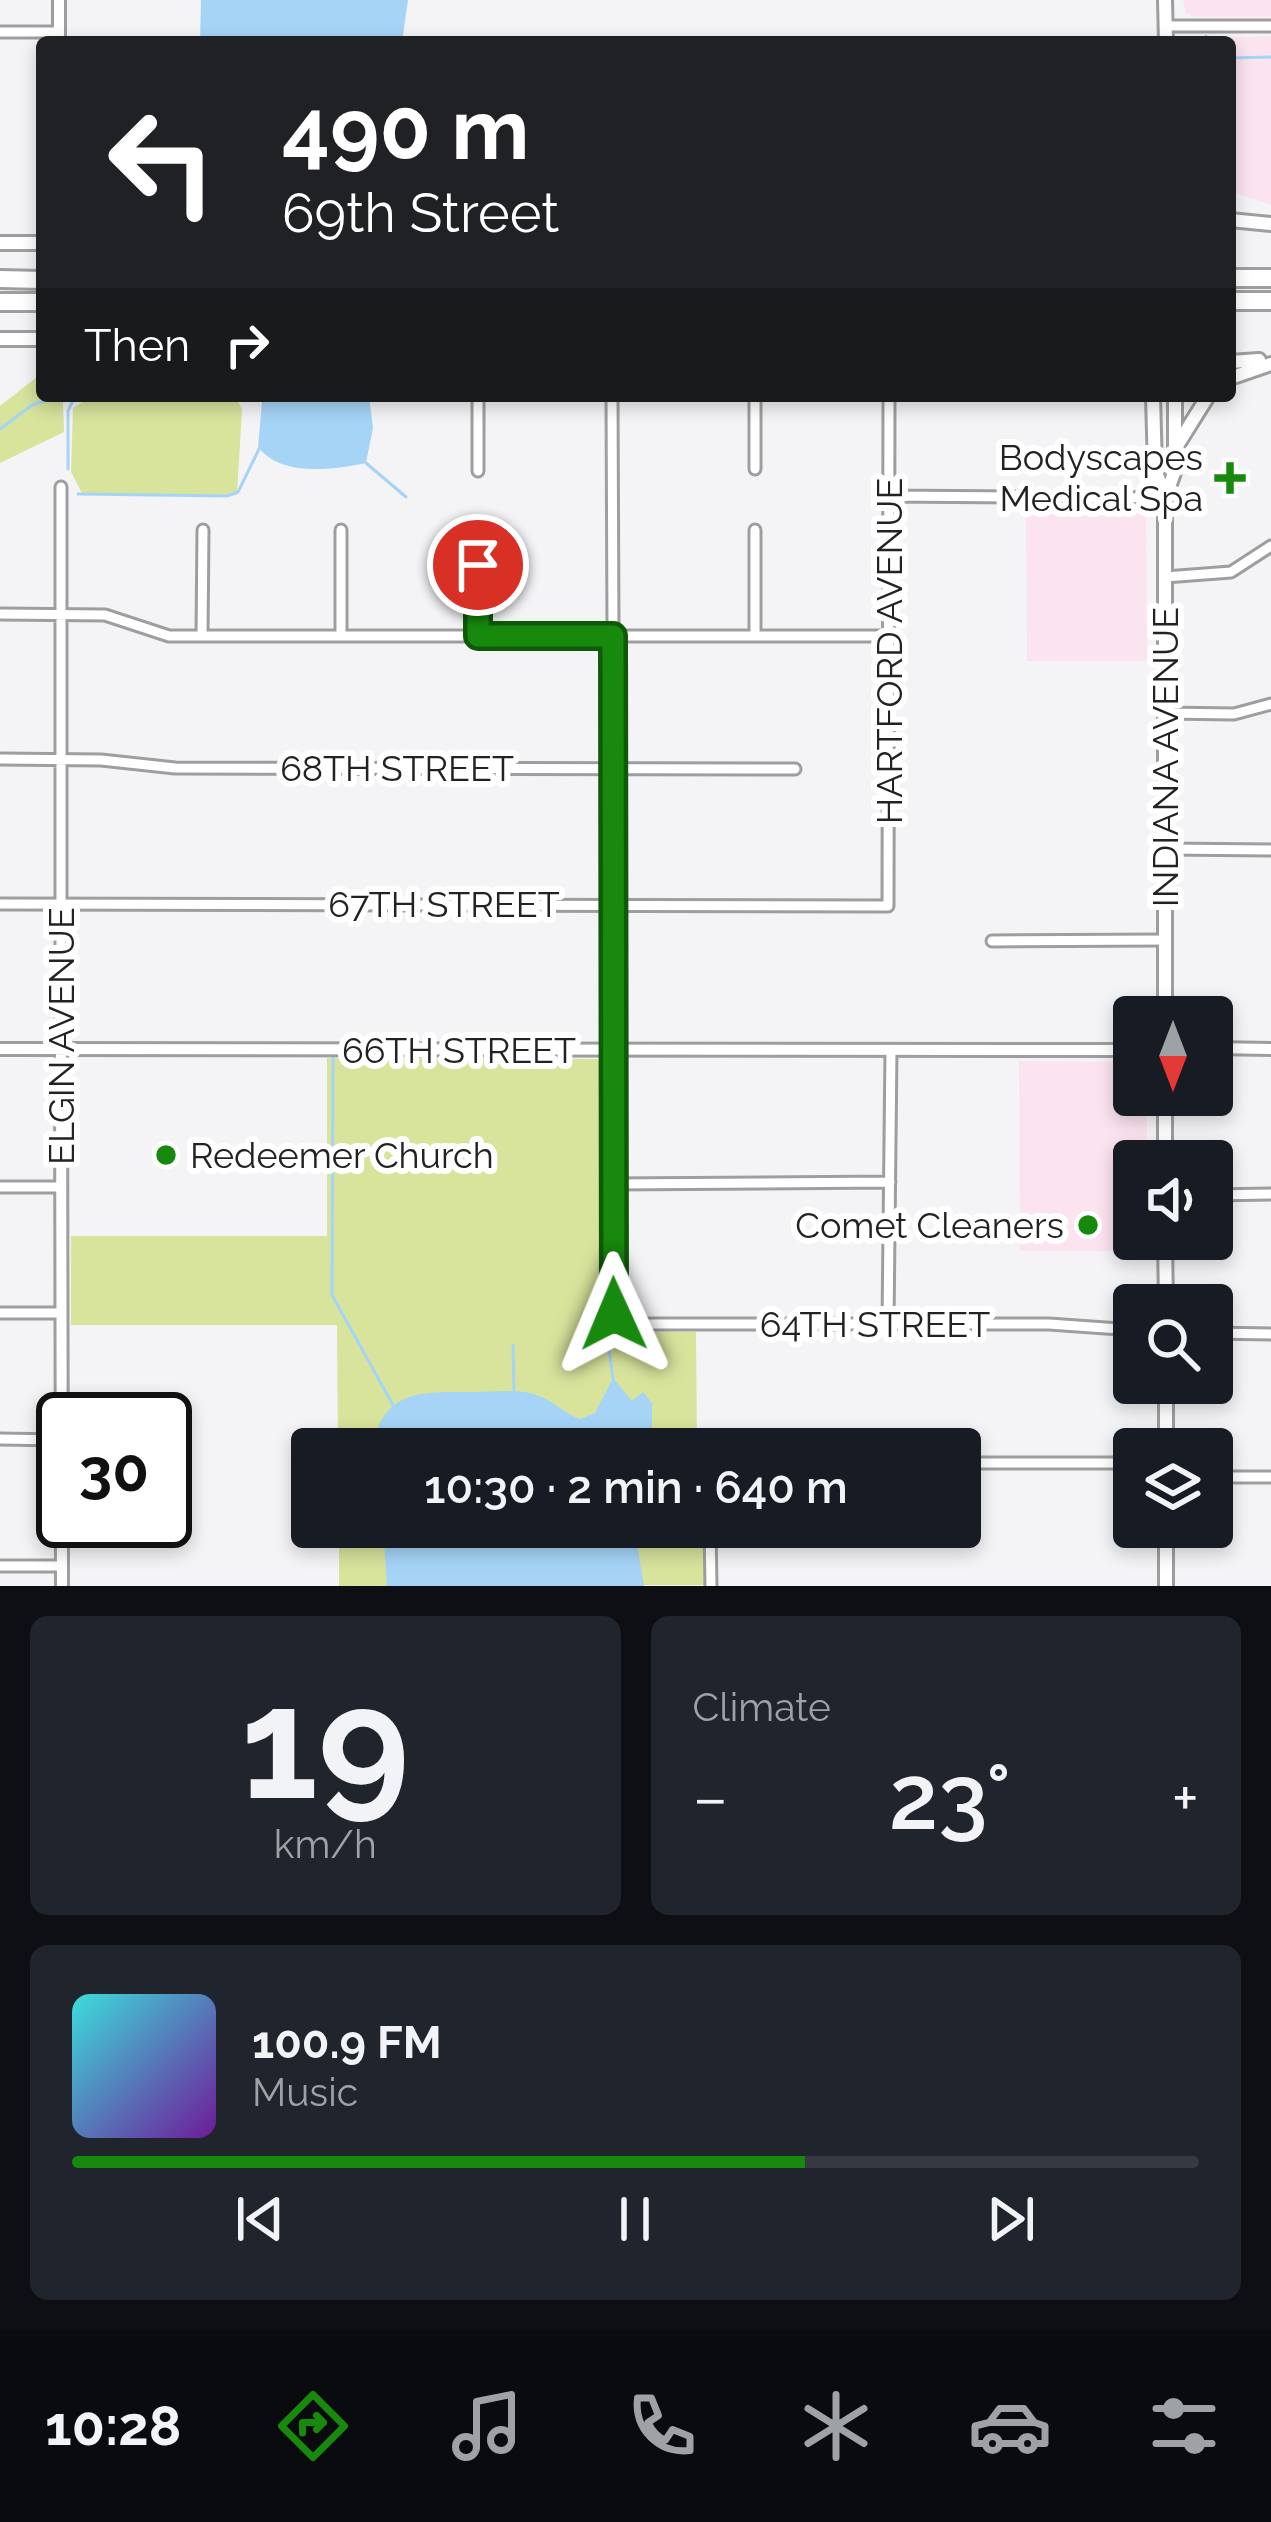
<!DOCTYPE html>
<meta charset="utf-8">
<style>
:root{--surface:#171b24;--page:#20242c;--text:#f1f3f6;--muted:#9ea1a6;--line:#363941;--accent:#178a0d}
body{margin:0;font-family:Raleway,sans-serif;background:var(--page);color:var(--text);height:100vh;display:flex;flex-direction:column;font-size:45px;white-space:nowrap}
*{box-sizing:border-box;margin:0}
p{font-size:39px;color:var(--muted)}
.icon{flex:none;width:66px;height:66px;fill:none;stroke:currentColor;stroke-width:2;stroke-linecap:round;stroke-linejoin:round}
.map{position:relative;height:1586px;overflow:hidden}
.details{display:flex;flex-direction:column;gap:30px;padding:30px;background:#0d0f14;flex:1}
.details>*{flex:none}
.guide{position:absolute;left:36px;top:36px;width:1200px;height:366px;border-radius:12px;box-shadow:0 6px 18px #0003;background:#202124;color:#fff;overflow:hidden}
.needle{width:78px;rotate:180deg}
.fabs{position:absolute;left:1113px;top:996px;display:grid;gap:24px}
.fabs a{display:grid;place-items:center;width:120px;height:120px;border-radius:12px;background:var(--surface);box-shadow:0 6px 18px #0003;font-size:60px}
.speed{position:absolute;left:36px;top:1392px;display:flex;gap:24px;font-size:60px;font-weight:700;text-align:center}
.speed>*{display:grid;place-content:center;width:156px;height:156px;border-radius:50%;background:var(--surface);box-shadow:0 6px 18px #0003;line-height:1}
.speed .limit{border:6px solid #111;border-radius:18px;background:#fff;color:#111}
.pin{position:absolute;display:grid;place-items:center;width:102px;height:102px;color:#fff;margin:-51px;border:6px solid #fff;border-radius:50%;box-shadow:0 3px 12px #0007}
.me{position:absolute;width:132px;margin:-66px;rotate:359deg;stroke-linejoin:round;filter:drop-shadow(0 0 9px #0008)}
.turn{display:flex;align-items:center;gap:42px;height:252px;padding:0 48px;font-size:54px}
.turn .icon{width:156px;height:156px;stroke-width:2.5}
.turn b{display:block;font-size:84px;line-height:102px}
.then{display:flex;align-items:center;height:114px;padding:0 48px;background:#0003;gap:24px;font-size:45px}
.big{font-size:90px;font-weight:600;line-height:1.1}
.details .card{flex:1;display:flex;flex-direction:column;justify-content:center;gap:18px;min-width:0;padding:0 42px;border-radius:18px;background:var(--page)}
.details .dial{align-items:center;gap:0}
.dial b{font-size:156px;line-height:1}
.song{display:flex;align-items:center;gap:36px}
.cover{width:144px;height:144px;border-radius:18px;background:linear-gradient(135deg,hsl(180 70% 55%),hsl(280 70% 35%))}
.played{height:12px;border-radius:6px;background:linear-gradient(90deg,var(--accent) 65%,var(--line) 65%)}
.keys{display:flex;justify-content:space-around;direction:ltr}
.heat{display:flex;justify-content:space-between;align-items:center;font-size:66px;direction:ltr}
.details .tiles{flex:1;display:grid;gap:30px;grid-template-columns:1fr 1fr}
.card:last-child{grid-column:span 2}
.trip{position:absolute;left:291px;top:1428px;width:690px;height:120px;border-radius:12px;background:var(--surface);box-shadow:0 6px 18px #0003;font-weight:600;line-height:120px;text-align:center}
.tab-bar{display:flex;height:192px;justify-content:space-around;align-items:center;background:#090b0e;color:var(--muted)}
.tab-bar .icon{width:84px;height:84px}
.tab-bar .on{color:var(--accent)}
.tab-bar b{font-size:54px;color:var(--text)}
.map>svg:first-child{display:block}
.commercial{fill:#fbe3ef}
.green{fill:#d8e39c}
.water{fill:#a5d4f7}
.lines{fill:none;stroke-linecap:round;stroke-linejoin:round}
.stream{stroke:#a5d4f7;stroke-width:3}
.minor-casing{stroke:#9e9ea0;stroke-width:15}
.tertiary-casing{stroke:#9e9ea0;stroke-width:16}
.secondary-casing{stroke:#9e9ea0;stroke-width:18}
.motorway-casing{stroke:#9e9ea0;stroke-width:22}
.minor{stroke:#fff;stroke-width:9}
.tertiary{stroke:#fff;stroke-width:10}
.secondary{stroke:#fff;stroke-width:12}
.motorway{stroke:#fff;stroke-width:16}
.route-casing{stroke:#0f5a08;stroke-width:30}
.route{stroke:#178a0d;stroke-width:21}
.poi-dot{fill:#178a0d;stroke:#fff;stroke-width:4.5}
.labels{text-anchor:middle;stroke-width:12;stroke-linejoin:round;paint-order:stroke}
.poi-label{font-size:36px;fill:#222223;stroke:#fff;text-anchor:end}
.street-label{font-size:36px;fill:#222223;stroke:#fff}
</style>
<div class="map">
<svg width="1271" height="1586" viewBox="0 0 1271 1586">
<rect width="100%" height="100%" fill="#f4f4f7"/>
<path class="commercial" d="M 1183,0 L 1271,0 L 1271,17 L 1194,17 L 1186,13 Z
M 1271,36 L 1271,205 L 1230,191 L 1230,42 L 1188,39 Z
M 1146,504 L 1147,661 L 1027,661 L 1026,505 Z
M 1019,1061 L 1134,1062 L 1134,1095 L 1147,1095 L 1147,1161 L 1134,1161 L 1134,1239 L 1148,1239 L 1148,1251 L 1020,1251 Z"/>
<path class="green" d="M 42,373 L 42,396 L 60,396 L 63,400 L 64,432 L 0,463 L 0,406 Z
M 92,396 L 235,396 L 242,409 L 237,495 L 83,495 L 71,472 L 73,408 Z
M 327,1058 L 597,1059 L 604,1064 L 605,1336 L 611,1337 L 615,1331 L 696,1332 L 697,1449 L 338,1449 L 337,1325 L 71,1325 L 71,1236 L 327,1236 Z
M 339,1527 L 705,1527 L 704,1585 L 339,1586 Z"/>
<path class="water" d="M 201,0 L 408,0 L 402,42 L 200,42 Z
M 252,396 L 369,396 L 373,428 L 366,463 C 332,470 281,477 258,447 L 262,402 Z
M 613,1378 L 632,1401 L 643,1392 L 652,1403 L 652,1435 L 634,1449 L 373,1449 C 381,1388 425,1392 473,1392 C 494,1392 520,1388 539,1396 C 554,1401 565,1414 580,1419 L 595,1413 Z
M 383,1527 L 634,1527 L 644,1586 L 387,1586 Z"/>
<g class="lines">
<path class="stream" d="M 1206,42 L 1206,36
M 1230,58 L 1271,57
M 0,429 L 32,405 L 60,396
M 366,463 L 406,497
M 68,469 L 68,411 L 75,396
M 78,494 L 227,496 L 238,492 L 259,449
M 333,1057 L 332,1295 L 394,1407
M 612,1324 L 607,1337 L 613,1378
M 513,1345 L 514,1393"/>
<defs>
<path id="minor" d="M 1165,26 L 1271,26
M 0,32 L 59,32
M 612,396 L 616,1321 L 636,1324 L 1049,1324 L 1134,1330
M 755,396 L 755,469
M 478,471 L 478,396
M 61,487 L 61,1049
M 889,496 L 1165,498
M 1165,577 L 1231,572 L 1271,546
M 0,614 L 105,615 L 169,636 L 889,636
M 202,636 L 203,530
M 341,636 L 341,530
M 478,636 L 478,529
M 755,636 L 755,530
M 1165,713 L 1234,714 L 1271,704
M 0,759 L 101,760 L 175,768 L 795,769
M 1165,849 L 1271,850
M 0,904 L 888,906 L 889,396
M 992,941 L 1165,940
M 612,1184 L 890,1182
M 0,1187 L 61,1187
M 1212,1195 L 1271,1194
M 0,1313 L 61,1313
M 888,1324 L 891,1050
M 1212,1333 L 1271,1334
M 0,1439 L 62,1440
M 960,1463 L 1134,1463
M 1234,1477 L 1271,1477
M 710,1527 L 711,1586
M 0,1566 L 62,1566"/>
<path id="tertiary" d="M 59,42 L 59,0
M 1212,1048 L 1271,1049
M 0,1049 L 1134,1050
M 61,1049 L 62,1586"/>
<path id="secondary" d="M 1165,0 L 1166,42
M 1230,220 L 1271,224
M 0,243 L 42,243
M 0,339 L 42,339
M 1230,362 L 1259,360
M 1230,378 L 1271,364
M 1153,396 L 1155,469 L 1165,497
M 1178,444 L 1208,396
M 1165,1017 L 1165,498 L 1175,470 L 1175,396
M 1165,1095 L 1165,1161
M 1165,1239 L 1166,1305
M 1166,1383 L 1166,1449
M 1166,1527 L 1166,1586"/>
<path id="motorway" d="M 1230,278 L 1271,278
M 0,279 L 42,280
M 1230,301 L 1271,301
M 0,302 L 42,302"/>
</defs>
<use href="#minor" class="minor-casing"/>
<use href="#tertiary" class="tertiary-casing"/>
<use href="#secondary" class="secondary-casing"/>
<use href="#motorway" class="motorway-casing"/>
<use href="#minor" class="minor"/>
<use href="#tertiary" class="tertiary"/>
<use href="#secondary" class="secondary"/>
<use href="#motorway" class="motorway"/>
</g>
<g class="lines">
<defs>
<path id="route" d="M 478,565 L 478,636 L 613,636 L 614,1314"/>
</defs>
<use href="#route" class="route-casing"/>
<use href="#route" class="route"/>
</g>
<g class="poi-dot">
<path d="M1224 460h12v12h12v12h-12v12h-12v-12h-12v-12h12z"/>
<circle cx="166" cy="1155" r="12"/>
<circle cx="1088" cy="1225" r="12"/>
</g>
<g class="labels">
<g class="poi-label">
<text x="1203" y="470">Bodyscapes<tspan x="1203" dy="41">Medical Spa</tspan></text>
<text x="190" y="1168" text-anchor="start">Redeemer Church</text>
<text x="1064" y="1238">Comet Cleaners</text>
</g>
<g class="street-label">
<text transform="translate(889 651) rotate(-90)" y="13">HARTFORD AVENUE</text>
<text transform="translate(1165 757) rotate(-90)" y="13">INDIANA AVENUE</text>
<text x="397" y="781">68TH STREET</text>
<text x="444" y="917">67TH STREET</text>
<text transform="translate(61 1036) rotate(-90)" y="13">ELGIN AVENUE</text>
<text x="459" y="1063">66TH STREET</text>
<text x="875" y="1337">64TH STREET</text>
</g>
</g>
</svg>
<div class="fabs">
<a><svg class="needle" viewBox="-14 -14 28 28"><path d="M0-13l5 13h-10z" fill="#e53935"/><path d="M0 13l5-13h-10z" fill="#9ea1a6"/></svg></a>
<a><svg class="icon" aria-label="sound" viewBox="0 0 24 24"><path d="M4 9h4l5-4v14l-5-4H4zM17 9q2 3 0 6"/></svg></a>
<a><svg class="icon" aria-label="search" viewBox="0 0 24 24"><circle cx="10" cy="10" r="6"/><path d="M15 15l6 6"/></svg></a>
<a><svg class="icon" aria-label="layers" viewBox="0 0 24 24"><path d="M12 4l9 5-9 5-9-5zM3 14l9 5 9-5"/></svg></a>
</div>
<div class="speed"><div class="limit">30</div></div>
<div class="pin" style="left:478px;top:565px;background:#d93025"><svg class="icon" aria-label="arrive" viewBox="0 0 24 24"><path d="M6 21V4h12l-3 4 3 4H6"/></svg></div>
<svg class="me" style="left:614px;top:1314px" viewBox="-20 -20 40 40"><path d="M0-17L14 15 0 8-14 15z" fill="#178a0d" stroke="#fff" stroke-width="4"/></svg>
<div class="trip">10:30 · 2 min · 640 m</div>
<div class="guide">
<div class="turn"><svg class="icon" aria-label="left" viewBox="0 0 24 24"><path d="M17 20v-9H6M10 6l-5 5 5 5"/></svg><div><b>490 m</b>69th Street</div></div>
<div class="then">Then<svg class="icon" aria-label="right" viewBox="0 0 24 24"><path d="M7 20v-9h11M14 6l5 5-5 5"/></svg></div>
</div>
</div>
<section class="details">
<div class="tiles">
<div class="card dial"><b>19</b><p>km/h</p></div>
<div class="card"><p>Climate</p>
<div class="heat"><a>−</a><b class="big">23°</b><a>+</a></div>
</div>
<div class="card">
<div class="song"><i class="cover"></i><div><b>100.9 FM</b><p>Music</p></div></div>
<div class="played"></div>
<div class="keys"><svg class="icon" aria-label="previous" viewBox="0 0 24 24"><path d="M18 5L8 12l10 7zM5 5v14"/></svg><svg class="icon" aria-label="pause" viewBox="0 0 24 24"><path d="M8 5v14M16 5v14"/></svg><svg class="icon" aria-label="next" viewBox="0 0 24 24"><path d="M6 5l10 7-10 7zM19 5v14"/></svg></div>
</div>
</div>
</section>
<nav class="tab-bar">
<b>10:28</b>
<svg class="icon on" aria-label="directions" viewBox="0 0 24 24"><path d="M12 3l9 9-9 9-9-9zM9 14v-3h6M13 9l2 2-2 2"/></svg>
<svg class="icon" aria-label="music" viewBox="0 0 24 24"><path d="M9 18V5l10-2v13"/><circle cx="6" cy="18" r="3"/><circle cx="16" cy="16" r="3"/></svg>
<svg class="icon" aria-label="phone" viewBox="0 0 24 24"><path d="M5 4h4l2 5-3 2q2 4 5 5l2-3 5 2v4C11 20 4 13 5 4z"/></svg>
<svg class="icon" aria-label="climate" viewBox="0 0 24 24"><path d="M12 3v18M4 7l16 10M4 17L20 7"/></svg>
<svg class="icon" aria-label="car" viewBox="0 0 24 24"><path d="M5 17H2v-5l4-1 3-4h7l3 4 3 1v5h-3M9 17h6M6 11h13"/><circle cx="7" cy="17" r="2"/><circle cx="17" cy="17" r="2"/></svg>
<svg class="icon" aria-label="filters" viewBox="0 0 24 24"><path d="M4 7h16M4 17h16"/><circle cx="9" cy="7" r="2"/><circle cx="15" cy="17" r="2"/></svg>
</nav>
